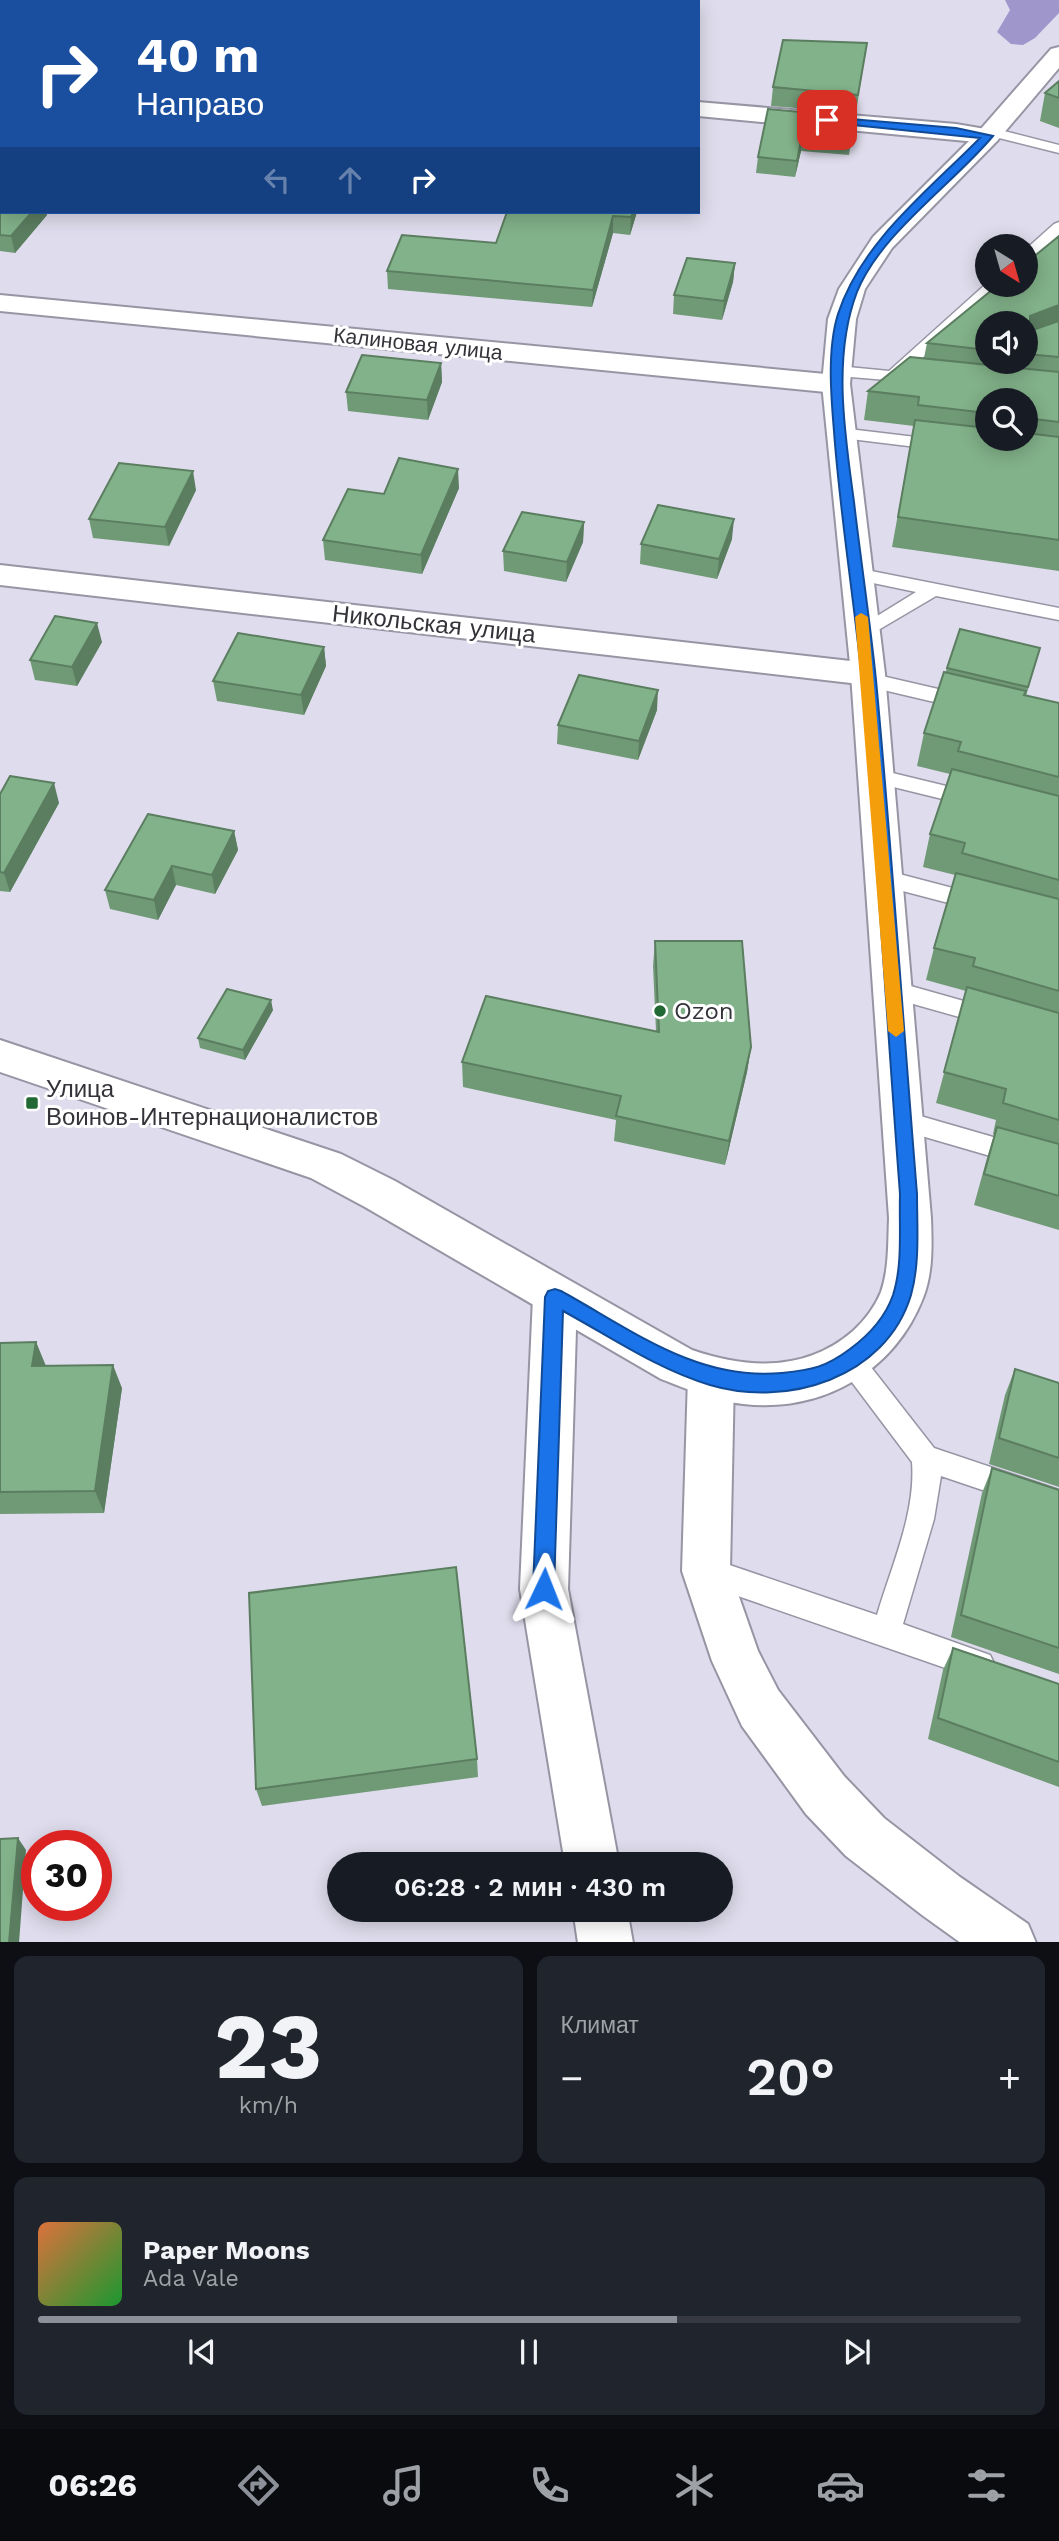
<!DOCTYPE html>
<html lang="ru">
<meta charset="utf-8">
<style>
:root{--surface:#171b24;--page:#20242c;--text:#f1f3f6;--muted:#9ea1a6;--line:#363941;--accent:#8c9099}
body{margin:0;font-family:"Work Sans",sans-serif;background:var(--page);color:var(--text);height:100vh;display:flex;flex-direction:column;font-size:26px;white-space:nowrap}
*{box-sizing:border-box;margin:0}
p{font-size:23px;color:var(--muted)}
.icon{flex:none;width:38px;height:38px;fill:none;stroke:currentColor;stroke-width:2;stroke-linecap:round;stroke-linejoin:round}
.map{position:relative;height:1942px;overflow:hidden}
.drawer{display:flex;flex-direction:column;gap:14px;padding:14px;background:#0d0f14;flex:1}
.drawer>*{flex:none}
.top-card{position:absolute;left:0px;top:0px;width:700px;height:214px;box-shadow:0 4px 18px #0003;background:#1a4fa0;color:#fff;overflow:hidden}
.needle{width:46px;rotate:143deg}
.fabs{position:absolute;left:975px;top:234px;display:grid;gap:14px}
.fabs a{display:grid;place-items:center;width:63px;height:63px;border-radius:50%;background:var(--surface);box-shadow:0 4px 18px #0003;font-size:35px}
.speed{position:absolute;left:21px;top:1830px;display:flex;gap:14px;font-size:35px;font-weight:700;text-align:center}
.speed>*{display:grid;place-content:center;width:91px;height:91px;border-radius:50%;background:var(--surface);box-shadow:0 4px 18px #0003;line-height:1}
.speed .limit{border:10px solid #d22;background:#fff;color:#111}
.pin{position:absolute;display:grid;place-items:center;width:60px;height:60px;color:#fff;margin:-30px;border-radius:14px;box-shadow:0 4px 10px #0006}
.me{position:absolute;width:77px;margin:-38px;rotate:2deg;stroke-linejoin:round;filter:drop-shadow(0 0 5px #0008)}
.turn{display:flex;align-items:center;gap:24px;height:147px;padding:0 21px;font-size:32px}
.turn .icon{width:91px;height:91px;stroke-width:2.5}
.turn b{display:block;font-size:49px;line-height:60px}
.lanes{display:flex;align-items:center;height:66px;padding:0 21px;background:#0003;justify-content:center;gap:35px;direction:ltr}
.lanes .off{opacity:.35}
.big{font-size:52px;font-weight:600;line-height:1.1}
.drawer .tile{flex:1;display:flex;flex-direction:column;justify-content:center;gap:10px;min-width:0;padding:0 24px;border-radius:14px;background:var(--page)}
.drawer .dial{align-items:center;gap:0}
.dial b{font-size:91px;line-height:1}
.song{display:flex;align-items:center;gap:21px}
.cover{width:84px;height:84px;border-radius:10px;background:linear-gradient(135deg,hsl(20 70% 55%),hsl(130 70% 35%))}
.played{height:7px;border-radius:4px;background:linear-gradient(90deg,var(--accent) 65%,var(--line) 65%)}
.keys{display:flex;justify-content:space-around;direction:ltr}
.heat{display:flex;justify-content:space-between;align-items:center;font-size:38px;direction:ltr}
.drawer .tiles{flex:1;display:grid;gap:14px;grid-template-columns:1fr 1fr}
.tile:last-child{grid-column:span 2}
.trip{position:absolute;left:327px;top:1852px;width:406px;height:70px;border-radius:35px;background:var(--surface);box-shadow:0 4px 18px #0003;font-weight:600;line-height:70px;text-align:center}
.tabs{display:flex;height:112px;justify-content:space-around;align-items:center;background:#090b0e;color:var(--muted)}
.tabs .icon{width:49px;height:49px}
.tabs .selected{color:var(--accent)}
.tabs b{font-size:32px;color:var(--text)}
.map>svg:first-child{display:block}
.forest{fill:#9f97cc}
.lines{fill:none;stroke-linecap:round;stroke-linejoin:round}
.service-casing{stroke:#9695a4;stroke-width:3}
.minor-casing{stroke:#9695a4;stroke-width:4}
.tertiary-casing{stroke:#9695a4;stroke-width:4}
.service{fill:#fff;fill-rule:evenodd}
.minor{fill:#fff;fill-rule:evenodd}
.tertiary{fill:#fff;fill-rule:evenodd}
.wall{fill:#709976;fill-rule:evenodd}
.shaded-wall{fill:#5b7d60}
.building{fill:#82b289;stroke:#5b7d60;stroke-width:2}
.route{fill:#1a73e8;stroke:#114b97;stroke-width:2}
.slow{fill:#f59e0b}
.poi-dot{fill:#216834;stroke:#fff;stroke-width:2.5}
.labels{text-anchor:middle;stroke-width:6;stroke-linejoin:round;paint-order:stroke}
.far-street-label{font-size:21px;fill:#343339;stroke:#fff}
.street-label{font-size:24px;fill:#343339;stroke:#fff}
.poi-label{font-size:24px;fill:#343339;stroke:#fff;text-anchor:start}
</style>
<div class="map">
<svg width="1059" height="1943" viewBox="0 0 1059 1943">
<rect width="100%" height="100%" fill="#dfdded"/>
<path class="forest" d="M 1005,0 L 1059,0 L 1059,13 L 1035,38 L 1023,45 L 1011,44 L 997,32 L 1010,10 Z"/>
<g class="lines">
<defs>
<path id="service" d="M 992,128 L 1059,145 L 1059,153 L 987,135 L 985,132 Z
M 1059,222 L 1059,235 L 1032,260 L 1026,262 L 1026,249 L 1054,224 Z
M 987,283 L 987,285 L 1002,285 L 906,373 L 924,375 L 926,379 L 924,383 L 838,376 L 830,371 L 838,366 L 889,371 Z
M 1003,362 L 1021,362 L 1012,373 L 1005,392 L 999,393 L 991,388 L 996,371 Z
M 840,428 L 941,440 L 950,445 L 941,450 L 834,437 L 831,433 Z
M 856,568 L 1059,608 L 1059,620 L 936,596 L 863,639 L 856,637 L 853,633 L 856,629 L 916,592 L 849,578 L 847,574 Z
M 869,673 L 964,695 L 971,697 L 974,702 L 971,707 L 964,709 L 862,685 L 859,680 L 862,675 Z
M 876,769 L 975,793 L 982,795 L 986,800 L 982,805 L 975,807 L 869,781 L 866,776 L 869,771 Z
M 884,870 L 987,897 L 990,903 L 987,909 L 979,911 L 876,884 L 873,878 L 876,872 Z
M 893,981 L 999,1011 L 1003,1017 L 999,1023 L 991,1026 L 885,996 L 882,990 L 885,984 Z
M 903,1111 L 1059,1156 L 1059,1176 L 894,1128 L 891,1121 L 894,1114 Z
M 851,1349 L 860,1353 L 934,1448 L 1059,1490 L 1059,1516 L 941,1476 L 934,1519 L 903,1624 L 990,1655 L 995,1665 L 990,1675 L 980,1680 L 706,1585 L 696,1581 L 692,1571 L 696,1561 L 706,1557 L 877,1615 C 891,1567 916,1513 912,1462 L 842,1369 L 838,1361 L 842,1353 Z"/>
<path id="minor" d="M 0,43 L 2,43 L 2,57 L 0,57 Z
M 698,102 L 956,124 L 997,131 L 1000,136 L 997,141 L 988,143 L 698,116 Z
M 0,295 L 836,375 L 846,378 L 850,384 L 846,390 L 836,393 L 0,311 Z
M 0,565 L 868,663 L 880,666 L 885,674 L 880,682 L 868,685 L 0,585 Z
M 555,1278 L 571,1283 L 577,1297 L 568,1589 L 619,1864 L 565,1864 L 520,1589 L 533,1297 L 539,1283 Z
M 711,1357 L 727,1363 L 734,1377 L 730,1571 L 758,1651 L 778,1690 L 844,1776 L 884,1818 L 960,1877 L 1028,1924 L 1036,1943 L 961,1943 L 922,1915 L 846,1856 L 806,1814 L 742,1726 L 712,1661 L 682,1571 L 688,1377 L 695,1363 Z
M 573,1909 L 627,1909 L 633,1943 L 578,1943 Z"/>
<path id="tertiary" d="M 1059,47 L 1059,68 L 997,141 L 892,248 L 865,289 L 856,319 L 850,384 L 885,674 L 931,1218 C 932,1244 933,1273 923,1298 C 894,1372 822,1413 743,1404 C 715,1401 687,1389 661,1379 L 365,1207 L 311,1178 L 0,1072 L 0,1040 L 341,1154 L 395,1181 L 692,1350 C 747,1369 806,1372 853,1331 C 864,1321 875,1307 881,1292 C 889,1269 888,1242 889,1218 L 851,674 L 822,384 L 828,319 L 839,289 L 873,237 L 979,131 L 1051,49 Z"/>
</defs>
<use href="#service" class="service-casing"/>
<use href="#minor" class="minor-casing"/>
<use href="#tertiary" class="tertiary-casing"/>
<use href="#service" class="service"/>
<use href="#minor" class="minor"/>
<use href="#tertiary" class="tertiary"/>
</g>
<path class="wall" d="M 25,0 L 200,0 L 199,2 L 26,2 Z
M 864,61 L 856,113 L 771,106 L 773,87 Z
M 1059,81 L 1059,128 L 1040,121 L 1045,93 Z
M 768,109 L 855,117 L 849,155 L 801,151 L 795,177 L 756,173 L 758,157 Z
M 0,194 L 2,212 L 46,212 L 47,215 L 15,253 L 0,251 Z
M 507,212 L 637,212 L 630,235 L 613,233 L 592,307 L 388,289 L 387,271 L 496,243 Z
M 1059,236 L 1059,571 L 892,547 L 914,426 L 864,420 L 868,391 L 924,358 L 927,343 ZM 987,324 L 1026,324 L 1026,362 L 1016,362 L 1015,367 L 998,366 L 1000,362 L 987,362 ZM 987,401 L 1026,401 L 1026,439 L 987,439 Z
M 735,263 L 733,282 L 722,320 L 673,314 L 674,295 Z
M 441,363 L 442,382 L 428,420 L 348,411 L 346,392 Z
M 459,488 L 422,574 L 325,560 L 323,540 L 384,494 Z
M 196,490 L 169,546 L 93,538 L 89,519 Z
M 584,522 L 583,542 L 566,582 L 504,571 L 503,551 Z
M 732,539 L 717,579 L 640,564 L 641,544 Z
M 102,642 L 77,686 L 35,680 L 30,660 Z
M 324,647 L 326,666 L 304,715 L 217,701 L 213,681 Z
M 1040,648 L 1026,696 L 1059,703 L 1059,1230 L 974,1205 L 987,1158 L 994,1135 L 993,1134 L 996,1120 L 936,1103 L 966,991 L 926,980 L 934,948 L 955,875 L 923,867 L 930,834 L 950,774 L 917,766 L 924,733 L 947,668 Z
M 657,710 L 638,760 L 557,744 L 558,725 Z
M 0,794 L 59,803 L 10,892 L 0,891 Z
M 234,831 L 238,850 L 215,894 L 176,885 L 158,920 L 110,909 L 105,890 Z
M 655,941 L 751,1047 L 747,1072 L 725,1165 L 614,1141 L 616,1120 L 463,1087 L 462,1062 L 656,1031 L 653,966 Z
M 273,1010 L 245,1060 L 200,1048 L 198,1038 Z
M 36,1342 L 45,1366 L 122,1388 L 104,1513 L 0,1514 L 0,1343 Z
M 1015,1369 L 1059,1383 L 1059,1487 L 989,1464 L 1005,1395 Z
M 992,1468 L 1059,1490 L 1059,1674 L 951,1637 L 982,1493 Z
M 953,1648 L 1059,1684 L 1059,1787 L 928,1739 L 943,1670 Z
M 477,1759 L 478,1777 L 262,1806 L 256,1789 Z"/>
<path class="shaded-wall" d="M 188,0 L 200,0 L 199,2 L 186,2 Z
M 802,135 L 801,151 L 795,177 L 797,161 Z
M 32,212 L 46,212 L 47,215 L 15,253 L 11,236 Z
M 633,212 L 637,212 L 630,235 L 631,217 Z
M 613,216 L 613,233 L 592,307 L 593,290 Z
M 735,263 L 733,282 L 722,320 L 724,301 Z
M 1059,305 L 1059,328 L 1030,335 L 1030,316 Z
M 441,363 L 442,382 L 428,420 L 427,400 Z
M 458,469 L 459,488 L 422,574 L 421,555 Z
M 193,471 L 196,490 L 169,546 L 165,527 Z
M 734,519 L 732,539 L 717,579 L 719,559 Z
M 584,522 L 583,542 L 566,582 L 567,562 Z
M 97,623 L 102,642 L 77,686 L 72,667 Z
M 324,647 L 326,666 L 304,715 L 301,695 Z
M 658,690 L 657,710 L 638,760 L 639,741 Z
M 54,783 L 59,803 L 10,892 L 4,873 Z
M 234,831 L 238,850 L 215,894 L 212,875 Z
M 172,866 L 176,885 L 158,920 L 154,900 Z
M 271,1000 L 273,1010 L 245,1060 L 243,1050 Z
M 751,1047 L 747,1072 L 725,1165 L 729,1141 Z
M 36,1342 L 46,1366 L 32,1366 Z
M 113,1365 L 122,1388 L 104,1513 L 95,1491 Z
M 18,1838 L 26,1850 L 19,1943 L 9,1943 Z"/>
<path class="building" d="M 38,0 L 188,0 L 186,2 L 61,2 Z
M 509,0 L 598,0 L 597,2 L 508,2 Z
M 641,0 L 670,0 L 670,2 L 640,2 Z
M 783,40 L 867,43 L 858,95 L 773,87 Z
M 1059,81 L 1059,98 L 1045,93 Z
M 768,109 L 855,117 L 851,140 L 802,135 L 797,161 L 758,157 Z
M 0,194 L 2,194 L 2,212 L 32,212 L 11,236 L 0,235 Z
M 507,212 L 633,212 L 631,217 L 613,216 L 593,290 L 387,271 L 402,235 L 496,243 Z
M 1059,236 L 1059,305 L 1030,316 L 1030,328 L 1033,330 L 1059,321 L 1059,357 L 1026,354 L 1026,341 L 1030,335 L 1027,330 L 1026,330 L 1026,324 L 987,324 L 987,350 L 927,343 L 998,285 L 1026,285 L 1026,263 Z
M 687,258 L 735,263 L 724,301 L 674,295 Z
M 362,355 L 441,363 L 427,400 L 346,392 Z
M 910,357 L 1059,372 L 1059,422 L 1026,418 L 1026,401 L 987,401 L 987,413 L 918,405 L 919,397 L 868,391 Z
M 915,420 L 987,428 L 987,439 L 1026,439 L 1026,433 L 1059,437 L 1059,540 L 898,517 Z
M 399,458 L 458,469 L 421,555 L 323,540 L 348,489 L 384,494 Z
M 119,463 L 193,471 L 165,527 L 89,519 Z
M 658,505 L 734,519 L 719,559 L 641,544 Z
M 522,512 L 584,522 L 567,562 L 503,551 Z
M 55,616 L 97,623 L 72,667 L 30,660 Z
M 960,629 L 1040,648 L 1028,687 L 947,668 Z
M 238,633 L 324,647 L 301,695 L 213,681 Z
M 944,672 L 1026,691 L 1024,695 L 1059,703 L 1059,777 L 958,751 L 961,742 L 924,733 Z
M 579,675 L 658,690 L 639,741 L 558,725 Z
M 952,769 L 1059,796 L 1059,880 L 962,853 L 965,843 L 930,834 Z
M 10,776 L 54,783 L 4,873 L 0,872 L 0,794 Z
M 148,814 L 234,831 L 212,875 L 172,866 L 154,900 L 105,890 Z
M 956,873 L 1059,899 L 1059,991 L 973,966 L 975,958 L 934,948 Z
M 655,941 L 742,941 L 751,1047 L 729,1141 L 616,1116 L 621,1096 L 462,1062 L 486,996 L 659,1032 Z
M 967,987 L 1059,1013 L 1059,1120 L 1003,1103 L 1006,1089 L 944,1072 Z
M 227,989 L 271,1000 L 243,1050 L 198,1038 Z
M 997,1127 L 1059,1144 L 1059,1196 L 984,1174 Z
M 36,1342 L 32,1366 L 113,1365 L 95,1491 L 0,1492 L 0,1343 Z
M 1015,1369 L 1059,1383 L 1059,1458 L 999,1438 Z
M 992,1468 L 1059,1490 L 1059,1648 L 961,1615 Z
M 456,1567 L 477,1759 L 256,1789 L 249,1593 Z
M 953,1648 L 1059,1684 L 1059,1762 L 938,1718 Z
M 18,1838 L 9,1943 L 0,1943 L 0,1839 Z"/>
<path class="route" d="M 827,117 L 956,128 L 993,136 C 953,184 880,234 857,292 C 832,357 845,435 854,502 C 861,562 870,621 876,680 C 892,851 903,1023 917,1194 C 917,1227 920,1263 911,1295 C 886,1378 787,1408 710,1385 C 657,1369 611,1337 563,1311 L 554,1589 L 551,1596 L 544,1599 L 536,1596 L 533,1589 L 545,1297 L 548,1291 L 555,1289 L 561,1291 C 632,1330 697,1381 782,1373 C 812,1370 826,1367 850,1349 C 869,1335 885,1318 893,1295 C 903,1264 899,1227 900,1194 C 887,1023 877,852 862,681 C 854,598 840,515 834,431 C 831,396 827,349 838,314 C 862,241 928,191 980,138 L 824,122 L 822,120 Z"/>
<path class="slow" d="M 861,613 L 868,617 L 904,1031 L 896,1037 L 888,1031 L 855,617 Z"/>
<g class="poi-dot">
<circle cx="660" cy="1011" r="7"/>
<rect x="25" y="1096" width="14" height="14" rx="3.5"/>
</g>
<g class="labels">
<g class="far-street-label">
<text transform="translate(418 344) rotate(6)" y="7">Калиновая улица</text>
</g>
<g class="street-label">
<text transform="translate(434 624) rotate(6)" y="8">Никольская улица</text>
</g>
<g class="poi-label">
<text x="674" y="1019">Ozon</text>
<text x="46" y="1097">Улица<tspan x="46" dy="28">Воинов-Интернационалистов</tspan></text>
</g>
</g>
</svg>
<div class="fabs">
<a><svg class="needle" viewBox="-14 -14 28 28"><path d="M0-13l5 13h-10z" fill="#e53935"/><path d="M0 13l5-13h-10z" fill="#9ea1a6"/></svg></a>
<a><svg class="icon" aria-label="sound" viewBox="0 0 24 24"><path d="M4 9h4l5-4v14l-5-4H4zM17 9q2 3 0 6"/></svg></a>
<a><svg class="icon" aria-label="search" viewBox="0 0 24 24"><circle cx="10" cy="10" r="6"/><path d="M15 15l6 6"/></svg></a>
</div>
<div class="speed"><div class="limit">30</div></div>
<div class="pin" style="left:827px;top:120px;background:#d93025"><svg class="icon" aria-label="arrive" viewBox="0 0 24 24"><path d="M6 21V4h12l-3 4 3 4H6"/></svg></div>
<svg class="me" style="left:544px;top:1589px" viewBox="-20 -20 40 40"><path d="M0-17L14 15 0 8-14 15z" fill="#1a73e8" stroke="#fff" stroke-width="4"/></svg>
<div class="trip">06:28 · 2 мин · 430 m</div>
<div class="top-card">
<div class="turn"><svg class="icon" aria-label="right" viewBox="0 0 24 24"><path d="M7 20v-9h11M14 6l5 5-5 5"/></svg><div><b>40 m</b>Направо</div></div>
<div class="lanes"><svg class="icon off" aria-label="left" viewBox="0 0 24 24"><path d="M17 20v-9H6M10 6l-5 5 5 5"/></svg><svg class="icon off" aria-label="ahead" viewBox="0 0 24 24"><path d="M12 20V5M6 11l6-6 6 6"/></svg><svg class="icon" aria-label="right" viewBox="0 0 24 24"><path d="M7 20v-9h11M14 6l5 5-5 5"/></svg></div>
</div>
</div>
<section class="drawer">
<div class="tiles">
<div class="tile dial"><b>23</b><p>km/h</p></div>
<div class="tile"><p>Климат</p>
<div class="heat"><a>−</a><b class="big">20°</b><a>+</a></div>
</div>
<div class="tile">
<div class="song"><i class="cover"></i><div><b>Paper Moons</b><p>Ada Vale</p></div></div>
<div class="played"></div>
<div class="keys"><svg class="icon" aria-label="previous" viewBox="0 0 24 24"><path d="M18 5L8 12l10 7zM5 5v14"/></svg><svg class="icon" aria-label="pause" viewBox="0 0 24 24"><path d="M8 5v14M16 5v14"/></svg><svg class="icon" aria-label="next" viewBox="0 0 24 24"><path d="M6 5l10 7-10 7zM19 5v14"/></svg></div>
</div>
</div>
</section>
<nav class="tabs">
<b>06:26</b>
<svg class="icon selected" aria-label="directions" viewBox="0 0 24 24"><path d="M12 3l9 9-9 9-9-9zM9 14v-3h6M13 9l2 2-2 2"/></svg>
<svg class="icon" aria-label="music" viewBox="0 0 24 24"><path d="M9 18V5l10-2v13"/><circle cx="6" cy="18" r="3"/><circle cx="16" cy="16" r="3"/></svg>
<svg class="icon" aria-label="phone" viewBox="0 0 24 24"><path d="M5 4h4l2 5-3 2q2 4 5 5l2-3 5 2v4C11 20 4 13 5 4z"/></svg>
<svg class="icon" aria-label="climate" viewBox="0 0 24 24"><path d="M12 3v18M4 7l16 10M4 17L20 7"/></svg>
<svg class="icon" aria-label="car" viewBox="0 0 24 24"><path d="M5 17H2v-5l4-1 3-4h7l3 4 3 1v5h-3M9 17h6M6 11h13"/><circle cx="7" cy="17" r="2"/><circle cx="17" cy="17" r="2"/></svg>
<svg class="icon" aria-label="filters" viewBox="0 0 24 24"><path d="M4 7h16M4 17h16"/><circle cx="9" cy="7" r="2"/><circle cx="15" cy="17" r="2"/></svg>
</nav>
